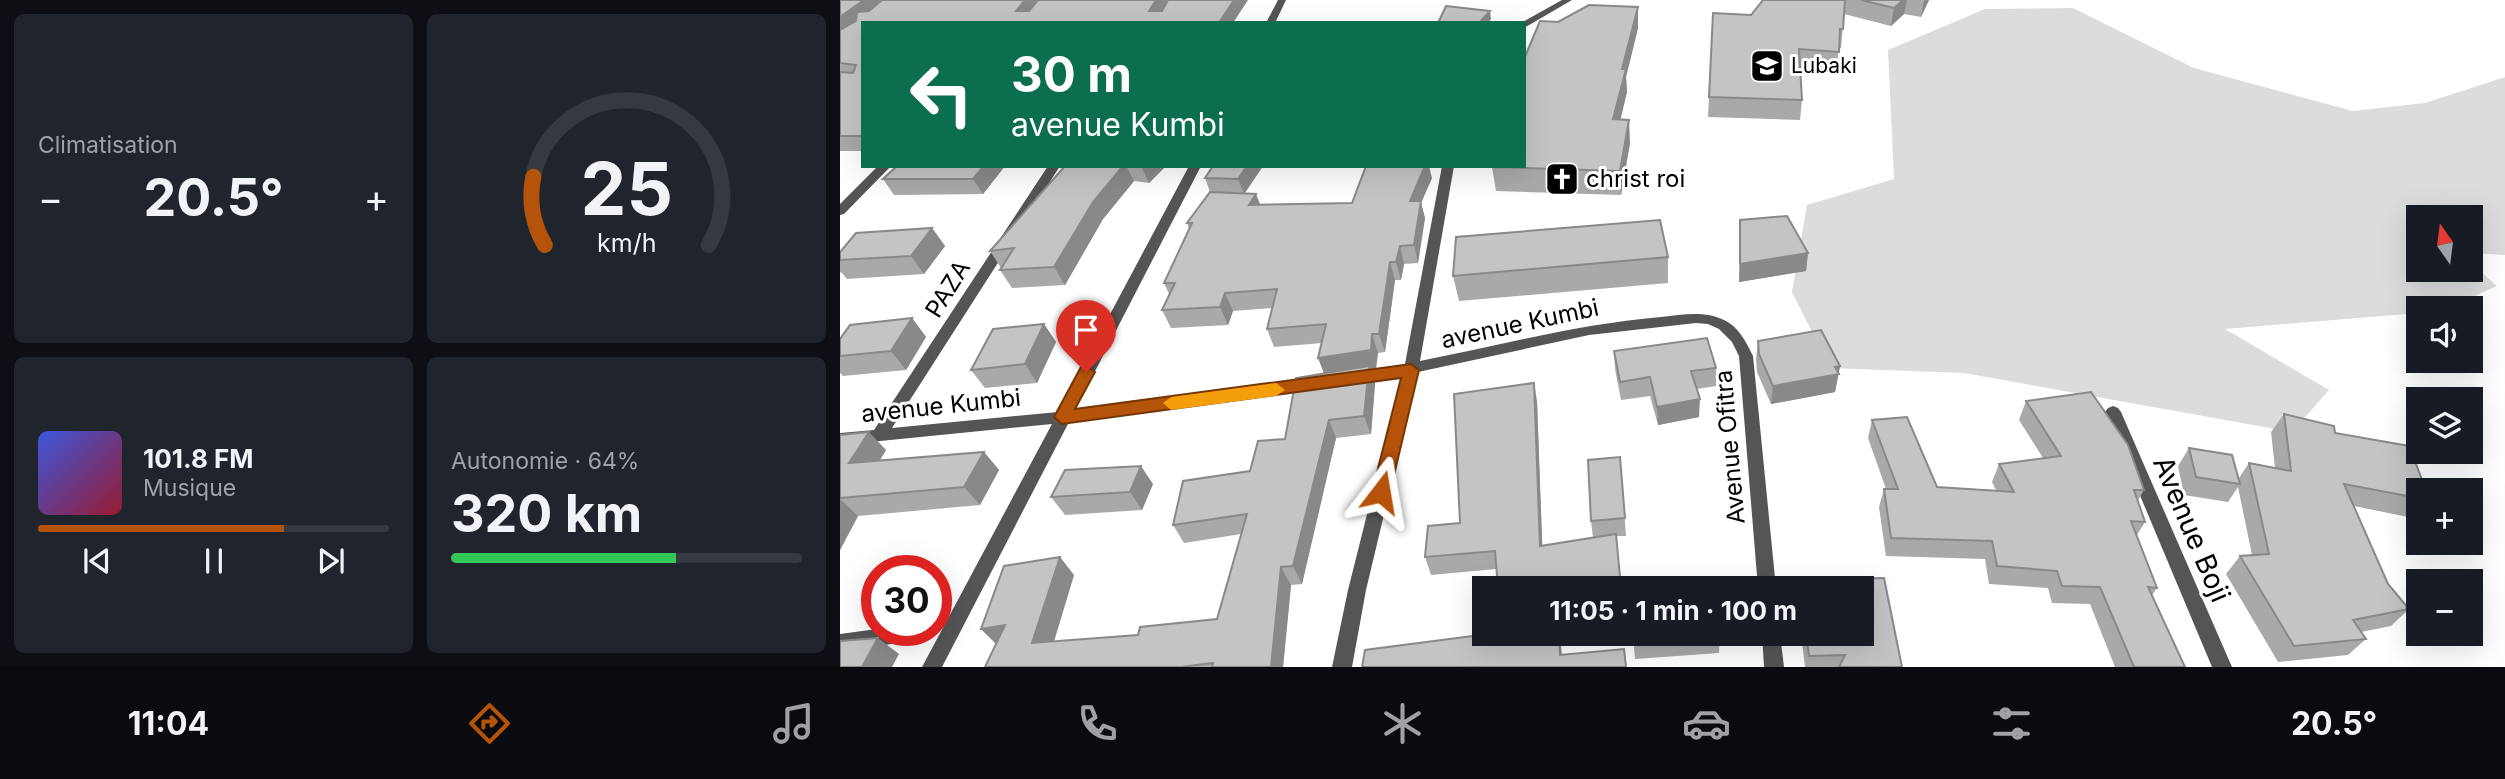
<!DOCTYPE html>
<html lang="fr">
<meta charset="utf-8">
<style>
:root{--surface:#171b24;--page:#20242c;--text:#f1f3f6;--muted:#9ea1a6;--line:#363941;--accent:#b45309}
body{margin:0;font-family:Inter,sans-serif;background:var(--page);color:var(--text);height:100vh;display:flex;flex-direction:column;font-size:26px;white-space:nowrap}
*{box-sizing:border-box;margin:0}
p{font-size:23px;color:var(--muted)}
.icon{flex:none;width:38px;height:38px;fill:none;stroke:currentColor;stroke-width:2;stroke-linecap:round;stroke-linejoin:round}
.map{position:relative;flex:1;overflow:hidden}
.details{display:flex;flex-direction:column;gap:14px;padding:14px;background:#0d0f14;width:840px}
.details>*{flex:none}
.guide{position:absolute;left:21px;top:21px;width:665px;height:147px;border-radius:0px;box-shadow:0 7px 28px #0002;background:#0b6e4f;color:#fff;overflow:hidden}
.needle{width:46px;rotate:346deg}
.tools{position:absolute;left:1566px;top:205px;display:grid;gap:14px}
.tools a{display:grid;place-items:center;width:77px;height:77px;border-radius:0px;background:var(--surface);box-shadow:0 7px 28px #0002;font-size:35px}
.speed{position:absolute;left:21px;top:555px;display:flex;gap:14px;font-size:35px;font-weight:700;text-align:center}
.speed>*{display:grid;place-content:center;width:91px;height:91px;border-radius:50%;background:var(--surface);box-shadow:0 7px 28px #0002;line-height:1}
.speed .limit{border:10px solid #d22;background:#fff;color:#111}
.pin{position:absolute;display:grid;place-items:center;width:60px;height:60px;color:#fff;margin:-72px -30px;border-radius:50% 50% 50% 0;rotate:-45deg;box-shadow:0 0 7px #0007}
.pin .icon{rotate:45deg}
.me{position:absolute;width:77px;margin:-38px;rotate:14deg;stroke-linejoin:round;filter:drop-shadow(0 0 5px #0008)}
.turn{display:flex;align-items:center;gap:24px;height:147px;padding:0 35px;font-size:32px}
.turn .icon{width:91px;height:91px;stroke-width:2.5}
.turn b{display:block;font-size:49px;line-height:60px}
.big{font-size:52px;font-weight:700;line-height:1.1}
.details .tile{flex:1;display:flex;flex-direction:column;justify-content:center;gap:10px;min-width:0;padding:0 24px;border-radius:10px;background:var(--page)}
.details .dial{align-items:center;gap:0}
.dial svg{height:182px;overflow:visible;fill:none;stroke:var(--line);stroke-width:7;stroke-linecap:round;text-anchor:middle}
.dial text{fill:var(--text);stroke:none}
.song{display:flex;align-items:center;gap:21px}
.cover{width:84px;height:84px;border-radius:10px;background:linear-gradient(135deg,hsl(230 70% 55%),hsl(350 70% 35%))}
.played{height:7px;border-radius:4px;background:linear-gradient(90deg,var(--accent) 70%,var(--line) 70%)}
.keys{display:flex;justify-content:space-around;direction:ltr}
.heat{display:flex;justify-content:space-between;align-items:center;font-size:38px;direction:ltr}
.charge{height:10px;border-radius:5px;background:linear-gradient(90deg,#34c759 64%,var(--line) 0)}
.details .tiles{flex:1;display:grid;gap:14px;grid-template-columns:repeat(2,1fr)}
.trip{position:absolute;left:632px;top:576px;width:402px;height:70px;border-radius:0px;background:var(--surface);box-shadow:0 7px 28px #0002;font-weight:700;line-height:70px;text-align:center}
.tab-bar{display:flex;height:112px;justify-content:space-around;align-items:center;background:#090b0e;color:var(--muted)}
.tab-bar .icon{width:49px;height:49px}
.tab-bar .selected{color:var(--accent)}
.tab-bar b{font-size:32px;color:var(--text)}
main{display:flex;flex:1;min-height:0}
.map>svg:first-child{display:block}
.green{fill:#dcdcdc}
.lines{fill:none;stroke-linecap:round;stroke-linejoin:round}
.minor{fill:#555;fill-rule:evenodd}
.wall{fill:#a9a9a9}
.shaded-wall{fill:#898989}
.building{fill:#c4c4c4;stroke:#898989;stroke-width:2}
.route{fill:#b45309;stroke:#753606;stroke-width:2}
.slow{fill:#f59e0b}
.labels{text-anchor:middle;stroke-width:6;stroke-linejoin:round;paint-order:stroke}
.far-poi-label{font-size:21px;fill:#000;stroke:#fff;text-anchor:start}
.poi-label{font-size:24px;fill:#000;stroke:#fff;text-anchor:start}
.street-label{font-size:24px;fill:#000;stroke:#fff}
.near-street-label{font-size:28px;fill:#000;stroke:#fff}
</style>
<main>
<section class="details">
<div class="tiles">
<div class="tile"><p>Climatisation</p>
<div class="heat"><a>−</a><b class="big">20.5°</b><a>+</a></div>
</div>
<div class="tile dial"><svg viewBox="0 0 100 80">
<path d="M14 69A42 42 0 1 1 86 69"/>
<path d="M14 69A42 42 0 0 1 9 39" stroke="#b45309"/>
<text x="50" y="56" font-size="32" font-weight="700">25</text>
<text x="50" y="72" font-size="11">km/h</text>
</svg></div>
<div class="tile">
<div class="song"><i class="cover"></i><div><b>101.8 FM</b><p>Musique</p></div></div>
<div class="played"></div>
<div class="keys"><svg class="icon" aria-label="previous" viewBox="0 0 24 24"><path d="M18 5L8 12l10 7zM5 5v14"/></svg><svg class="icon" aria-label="pause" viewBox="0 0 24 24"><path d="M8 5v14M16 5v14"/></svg><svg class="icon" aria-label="next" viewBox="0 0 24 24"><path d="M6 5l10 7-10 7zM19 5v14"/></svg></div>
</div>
<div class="tile"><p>Autonomie · 64%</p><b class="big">320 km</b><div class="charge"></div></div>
</div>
</section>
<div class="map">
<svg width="1665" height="667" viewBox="0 0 1665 667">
<rect width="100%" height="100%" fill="#fff"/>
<path class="green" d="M 1233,8 L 1354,68 L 1513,111 L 1585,103 L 1665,77 L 1665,255 L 1631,253 L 1631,217 L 1578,217 L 1578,270 L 1631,270 L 1631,263 L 1657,286 L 1608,308 L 1578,308 L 1578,313 L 1385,329 L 1489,390 L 1452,432 L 1124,373 L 990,368 L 952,292 L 967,205 L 1054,179 L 1048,50 L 1145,9 Z"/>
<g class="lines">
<path class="minor" d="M 438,0 L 446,0 L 435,23 L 426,23 Z
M 722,0 L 732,0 L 684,28 L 684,23 L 681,23 Z
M 38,166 L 51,166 L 4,214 L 0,215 L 0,204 Z
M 208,166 L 220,166 L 52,428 L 218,412 L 349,166 L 361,166 L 235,410 L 473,380 L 478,381 L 480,385 L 478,389 L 473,390 L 229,422 L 102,667 L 82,667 L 212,424 L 0,445 L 0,433 L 34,430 Z
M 602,166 L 614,166 L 580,361 C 660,345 739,324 821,317 C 842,315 864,310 884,320 C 899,327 906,342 913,356 L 936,588 L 918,588 L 899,356 L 892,342 L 879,329 L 868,324 L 856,323 L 749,335 L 578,372 L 526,590 L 512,667 L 492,667 L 508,590 L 562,375 L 513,384 L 508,383 L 506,379 L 508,375 L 513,374 L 565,364 Z
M 1273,406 L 1278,408 L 1281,412 L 1392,667 L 1372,667 L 1265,412 L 1268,408 Z
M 37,629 L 37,630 L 92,630 L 90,636 L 83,639 L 0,652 L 0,634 Z
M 922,634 L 940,634 L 944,667 L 924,667 Z"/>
</g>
<path class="wall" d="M 0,0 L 23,23 L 23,151 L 0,151 Z
M 923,0 L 1089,0 L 1081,17 L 1064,14 L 1051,26 L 1004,14 L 1001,48 L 999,48 L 996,71 L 960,68 L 962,100 L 960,120 L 868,117 L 869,97 L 911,15 Z
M 798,7 L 798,28 L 786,77 L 787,92 L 780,119 L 790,143 L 781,195 L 656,191 L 652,167 L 718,22 Z
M 55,166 L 165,166 L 143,194 L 54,195 L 43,179 L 56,167 Z
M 225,166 L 326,166 L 309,183 L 294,181 L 263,219 L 225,285 L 172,288 L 160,270 L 161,268 L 150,251 Z
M 373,166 L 423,166 L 405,193 L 420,204 L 512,203 L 592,178 L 581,203 L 585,218 L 578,263 L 564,264 L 561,280 L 555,280 L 545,352 L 538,353 L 536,368 L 530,369 L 535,384 L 531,434 L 496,438 L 462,584 L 451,585 L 443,667 L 145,667 L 156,643 L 141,629 L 234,575 L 214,642 L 298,635 L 377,619 L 401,534 L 344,543 L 333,525 L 410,471 L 445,439 L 484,373 L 482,343 L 434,347 L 427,329 L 432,308 L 393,311 L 388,325 L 331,328 L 322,310 L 329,294 L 324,283 L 349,229 L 347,223 L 370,192 L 365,178 Z
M 900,220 L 968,253 L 966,271 L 899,282 Z
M 92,228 L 105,246 L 84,274 L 7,279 L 1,272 L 0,273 L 0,252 Z
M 828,257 L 828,283 L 619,301 L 613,276 Z
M 72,318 L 86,337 L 66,370 L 3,376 L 0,373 L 0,339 Z
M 204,324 L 216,342 L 197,383 L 145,388 L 131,370 Z
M 918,341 L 1000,366 L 995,392 L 931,404 L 917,372 L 916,359 Z
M 774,351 L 876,368 L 876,386 L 857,389 L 859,417 L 818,425 L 810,396 L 781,400 L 775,369 Z
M 697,401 L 702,546 L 753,538 L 751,521 L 780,457 L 786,536 L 776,536 L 656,569 L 591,575 L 585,557 L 620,523 Z
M 1186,401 L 1304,490 L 1298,500 L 1305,522 L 1297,535 L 1317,588 L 1312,595 L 1345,667 L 1275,667 L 1250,604 L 1212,603 L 1208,588 L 1149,584 L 1145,559 L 1046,556 L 1039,507 L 1044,489 L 1046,489 L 1028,438 L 1032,420 L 1097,487 L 1156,490 L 1152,482 L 1159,464 L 1203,458 L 1179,420 Z
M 1444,414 L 1495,433 L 1578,490 L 1578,511 L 1573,518 L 1514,506 L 1548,584 L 1569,609 L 1551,626 L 1521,632 L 1526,639 L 1508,655 L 1438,662 L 1386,574 L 1400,556 L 1412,555 L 1398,487 L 1388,502 L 1344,495 L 1338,466 L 1349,448 L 1399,478 L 1409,463 L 1435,468 L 1431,432 Z
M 0,435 L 46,450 L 40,460 L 144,452 L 159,470 L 140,505 L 18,516 L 0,550 Z
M 313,484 L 302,510 L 225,515 L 211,497 Z
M 1044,578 L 1062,667 L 965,667 L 961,634 L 1022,634 L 1022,588 L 972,588 L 973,579 Z
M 793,634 L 880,636 L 879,653 L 795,659 Z"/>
<path class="shaded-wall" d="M 24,0 L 50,0 L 0,38 L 0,17 Z
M 185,0 L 203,0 L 185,23 L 176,11 Z
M 316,0 L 329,0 L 316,23 L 309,11 Z
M 394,0 L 408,0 L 393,23 L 379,23 Z
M 1063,0 L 1067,0 L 1064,14 L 1051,26 L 1054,8 Z
M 1084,0 L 1089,0 L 1081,17 Z
M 798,7 L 798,28 L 786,77 L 787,92 L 775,143 L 773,119 L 782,69 Z
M 650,11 L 651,19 L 648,23 L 639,23 Z
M 789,120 L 790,143 L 781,195 L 780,171 Z
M 144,166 L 165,166 L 143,194 L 133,179 Z
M 283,166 L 286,166 L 294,181 L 263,219 L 225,285 L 214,267 L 253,202 Z
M 301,166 L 326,166 L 309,183 Z
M 407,166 L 423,166 L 404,194 L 398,179 Z
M 585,166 L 589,166 L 592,178 L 581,203 L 585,218 L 578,263 L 574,245 L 570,201 Z
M 416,194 L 423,212 L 409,205 Z
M 92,228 L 105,246 L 84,274 L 71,256 Z
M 560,246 L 564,264 L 561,280 L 556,262 Z
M 968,253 L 966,271 L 899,282 L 900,264 Z
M 550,262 L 555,280 L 545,352 L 539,334 Z
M 385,293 L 393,311 L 388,325 L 380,307 Z
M 72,318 L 86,337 L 66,370 L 51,351 Z
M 204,324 L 216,342 L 197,383 L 185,364 Z
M 532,334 L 538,353 L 536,368 L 530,369 L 535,384 L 531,434 L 524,416 L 485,376 L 478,358 Z
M 1000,366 L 995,392 L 931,404 L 933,386 Z
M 694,383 L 697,401 L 703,564 L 700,546 Z
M 860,399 L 859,417 L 818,425 L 817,407 Z
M 489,420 L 496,438 L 462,584 L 453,566 Z
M 29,432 L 46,450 L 27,481 L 9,463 Z
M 144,452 L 159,470 L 140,505 L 124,487 Z
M 301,466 L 313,484 L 302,510 L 290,492 Z
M 0,499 L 18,516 L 0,550 Z
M 220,557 L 234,575 L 208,660 L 192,643 Z
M 441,567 L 451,585 L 443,667 L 431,667 Z
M 165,625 L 158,646 L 141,629 Z
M 719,634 L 720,634 L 723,667 L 720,655 Z
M 38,638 L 59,654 L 52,667 L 22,667 Z"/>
<path class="building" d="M 0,0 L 24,0 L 0,17 Z
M 42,0 L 185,0 L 176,11 L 189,11 L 198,0 L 316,0 L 309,11 L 322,11 L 328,0 L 394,0 L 379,23 L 23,23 L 23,136 L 0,136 L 0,72 L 13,73 L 16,65 L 0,63 L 0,30 L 16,21 L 17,12 L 29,11 Z
M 923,0 L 1005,0 L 1003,29 L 1000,29 L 999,52 L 959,49 L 962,100 L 869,97 L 873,13 L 911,15 Z
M 1021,0 L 1063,0 L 1054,8 Z
M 749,5 L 798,7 L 782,69 L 786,69 L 773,119 L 789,120 L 780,171 L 652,167 L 684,166 L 684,59 L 700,21 L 718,22 Z
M 606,6 L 650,11 L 639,23 L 598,23 Z
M 57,166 L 144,166 L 133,179 L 43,179 Z
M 225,166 L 283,166 L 253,202 L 214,267 L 160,270 L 174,248 L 150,251 Z
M 373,166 L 407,166 L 398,179 L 365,178 Z
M 526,166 L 585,166 L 570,201 L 581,201 L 574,245 L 560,246 L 556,262 L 550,262 L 539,334 L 532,334 L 531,350 L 478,358 L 486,324 L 427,329 L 437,289 L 385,293 L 380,307 L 322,310 L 335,283 L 324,283 L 352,223 L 347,223 L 370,192 L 416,194 L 409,205 L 512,203 Z
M 947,216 L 968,253 L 900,264 L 900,220 Z
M 820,220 L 828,257 L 613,276 L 616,237 Z
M 92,228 L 71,256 L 0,260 L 0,252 L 16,233 Z
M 72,318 L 51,351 L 0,356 L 0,339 L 10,325 Z
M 204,324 L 185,364 L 131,370 L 153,329 Z
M 981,330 L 1000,366 L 995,367 L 999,374 L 933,386 L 919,354 L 918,341 Z
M 867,338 L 876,368 L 851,371 L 860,399 L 817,407 L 810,377 L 780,382 L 774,351 Z
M 529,366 L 524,416 L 489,420 L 453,566 L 441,567 L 431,667 L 372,667 L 373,663 L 341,667 L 145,667 L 165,625 L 141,629 L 164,566 L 220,557 L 192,643 L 298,635 L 300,627 L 377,619 L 407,514 L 333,525 L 343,481 L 410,471 L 418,441 L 445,439 L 456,378 Z
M 694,383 L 700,546 L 776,534 L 781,588 L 658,588 L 655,551 L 585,557 L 588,526 L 620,523 L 614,394 Z
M 1251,392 L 1288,445 L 1304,490 L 1294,490 L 1305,522 L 1291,521 L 1317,588 L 1308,587 L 1345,667 L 1294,667 L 1260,587 L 1222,586 L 1217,571 L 1157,566 L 1152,541 L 1051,538 L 1044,489 L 1058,489 L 1032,420 L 1067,417 L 1097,487 L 1174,492 L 1159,464 L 1221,456 L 1186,401 Z
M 1444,414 L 1494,426 L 1495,433 L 1569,446 L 1586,490 L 1578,490 L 1578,498 L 1504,484 L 1548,584 L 1569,609 L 1513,620 L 1526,639 L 1454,646 L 1400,556 L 1429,554 L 1409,463 L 1451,471 Z
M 29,432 L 9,463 L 144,452 L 124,487 L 0,498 L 0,435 Z
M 1349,448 L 1392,455 L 1400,484 L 1356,477 Z
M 780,457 L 785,518 L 751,521 L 748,460 Z
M 301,466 L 290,492 L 211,497 L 225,470 Z
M 1044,578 L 1062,667 L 999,667 L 1005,655 L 969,656 L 966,634 L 1022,634 L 1022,588 L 975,588 L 973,579 Z
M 648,634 L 719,634 L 720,655 L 784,649 L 786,667 L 522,667 L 525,650 Z
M 793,634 L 880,634 L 880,636 L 794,642 Z
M 38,638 L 22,667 L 0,667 L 0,641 Z"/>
<path class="route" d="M 571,364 L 579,370 L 550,492 L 548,498 L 534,498 L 532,492 L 561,378 L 222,424 L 214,417 L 241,367 L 246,366 L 255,372 L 235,409 Z"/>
<path class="slow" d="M 436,383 L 445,390 L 436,396 L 331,410 L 323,403 L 331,397 Z"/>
<defs>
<symbol id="school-square" viewBox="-11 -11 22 22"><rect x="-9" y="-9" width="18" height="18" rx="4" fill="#000" stroke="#fff"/><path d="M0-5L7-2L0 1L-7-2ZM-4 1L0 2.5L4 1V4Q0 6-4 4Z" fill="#fff"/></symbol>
<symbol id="church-square" viewBox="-11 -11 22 22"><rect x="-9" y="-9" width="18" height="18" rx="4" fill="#000" stroke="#fff"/><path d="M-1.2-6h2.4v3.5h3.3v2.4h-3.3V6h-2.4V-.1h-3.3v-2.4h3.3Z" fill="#fff"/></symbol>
</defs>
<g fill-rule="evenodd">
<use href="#school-square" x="908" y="47" width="38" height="38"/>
<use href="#church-square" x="703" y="160" width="38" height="38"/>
</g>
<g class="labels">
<g class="far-poi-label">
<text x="951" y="73">Lubaki</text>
</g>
<g class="poi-label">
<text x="746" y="187">christ roi</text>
</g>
<g class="street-label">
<text transform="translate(108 289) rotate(-58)" y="8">PAZA</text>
<text transform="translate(680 324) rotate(-12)" y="8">avenue Kumbi</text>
<text transform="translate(101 406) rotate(-6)" y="8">avenue Kumbi</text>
<text transform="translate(890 447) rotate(-95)" y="8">Avenue Ofitra</text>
</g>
<g class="near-street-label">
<text transform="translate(1352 529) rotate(67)" y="10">Avenue Boji</text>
</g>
</g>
</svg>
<div class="tools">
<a><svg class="needle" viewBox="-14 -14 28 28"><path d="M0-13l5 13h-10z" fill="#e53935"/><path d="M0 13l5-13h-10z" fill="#9ea1a6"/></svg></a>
<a><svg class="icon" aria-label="sound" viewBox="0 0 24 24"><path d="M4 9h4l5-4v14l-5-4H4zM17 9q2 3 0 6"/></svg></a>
<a><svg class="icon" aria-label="layers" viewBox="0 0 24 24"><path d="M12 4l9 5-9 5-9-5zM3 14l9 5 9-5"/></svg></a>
<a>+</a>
<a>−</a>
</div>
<div class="speed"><div class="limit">30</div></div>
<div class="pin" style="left:246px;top:372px;background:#d93025"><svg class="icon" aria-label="arrive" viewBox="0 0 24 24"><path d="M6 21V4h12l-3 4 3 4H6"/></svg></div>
<svg class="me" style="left:541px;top:492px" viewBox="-20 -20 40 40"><path d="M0-17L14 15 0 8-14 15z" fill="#b45309" stroke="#fff" stroke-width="4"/></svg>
<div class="trip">11:05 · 1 min · 100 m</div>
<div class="guide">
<div class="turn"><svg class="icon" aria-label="left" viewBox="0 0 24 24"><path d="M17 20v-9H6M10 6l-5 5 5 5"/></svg><div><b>30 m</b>avenue Kumbi</div></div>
</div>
</div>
</main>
<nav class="tab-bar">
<b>11:04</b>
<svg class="icon selected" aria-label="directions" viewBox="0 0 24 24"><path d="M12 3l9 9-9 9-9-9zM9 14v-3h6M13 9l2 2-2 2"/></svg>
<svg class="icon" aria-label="music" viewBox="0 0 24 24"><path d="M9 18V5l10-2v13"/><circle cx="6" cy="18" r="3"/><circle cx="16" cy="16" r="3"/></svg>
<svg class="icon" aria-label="phone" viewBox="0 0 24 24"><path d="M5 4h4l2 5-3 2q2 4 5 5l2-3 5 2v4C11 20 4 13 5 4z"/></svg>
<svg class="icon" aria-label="climate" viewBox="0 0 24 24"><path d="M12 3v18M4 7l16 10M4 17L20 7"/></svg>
<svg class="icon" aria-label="car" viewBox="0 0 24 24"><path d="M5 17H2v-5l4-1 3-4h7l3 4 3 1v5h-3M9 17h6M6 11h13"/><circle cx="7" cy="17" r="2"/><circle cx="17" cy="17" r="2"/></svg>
<svg class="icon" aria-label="filters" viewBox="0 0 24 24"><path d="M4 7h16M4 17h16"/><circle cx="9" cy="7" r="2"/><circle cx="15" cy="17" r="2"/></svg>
<b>20.5°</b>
</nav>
